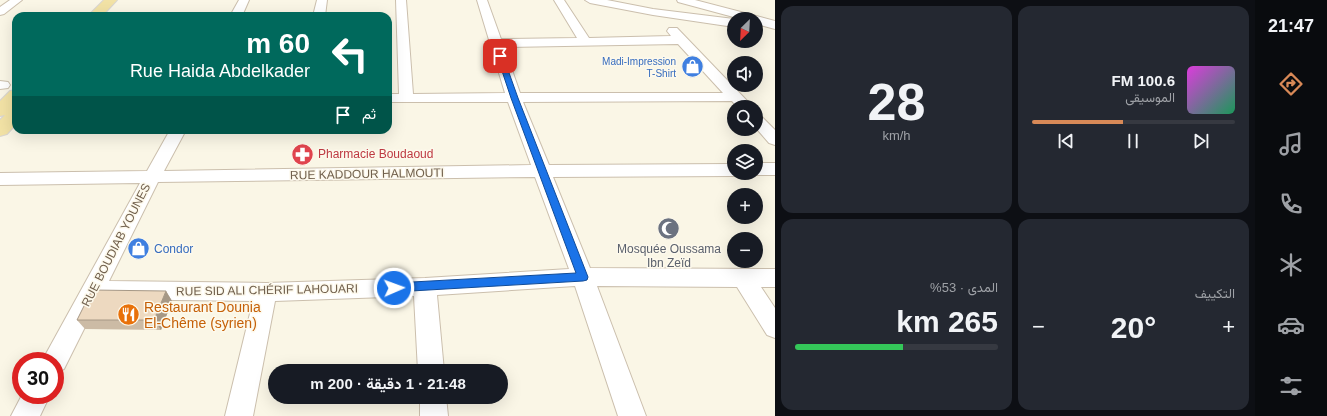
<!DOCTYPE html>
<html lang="ar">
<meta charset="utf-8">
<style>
:root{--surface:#171b24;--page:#242831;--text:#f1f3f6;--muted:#9ea1a6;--line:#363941;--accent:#d88957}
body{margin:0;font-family:Helvetica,Vazirmatn,sans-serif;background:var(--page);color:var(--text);direction:rtl;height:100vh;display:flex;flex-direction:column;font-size:15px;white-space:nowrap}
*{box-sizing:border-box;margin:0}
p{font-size:13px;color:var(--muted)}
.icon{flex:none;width:22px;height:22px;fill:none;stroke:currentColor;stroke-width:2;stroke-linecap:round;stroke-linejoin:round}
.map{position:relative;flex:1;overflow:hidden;direction:ltr}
.side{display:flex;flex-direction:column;gap:6px;padding:6px;background:#0d0f14;width:480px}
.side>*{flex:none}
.hud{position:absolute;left:12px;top:12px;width:380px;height:122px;border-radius:12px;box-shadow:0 4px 16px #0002;direction:rtl;background:#00695c;color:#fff;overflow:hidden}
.needle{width:26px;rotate:204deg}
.controls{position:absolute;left:727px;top:12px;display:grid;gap:8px}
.controls a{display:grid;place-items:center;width:36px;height:36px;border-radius:50%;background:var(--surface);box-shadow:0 4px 16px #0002;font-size:20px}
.speed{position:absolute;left:12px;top:352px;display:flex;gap:8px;font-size:20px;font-weight:700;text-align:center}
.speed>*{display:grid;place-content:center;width:52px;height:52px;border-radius:50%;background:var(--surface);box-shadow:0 4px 16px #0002;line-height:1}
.speed .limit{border:6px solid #d22;background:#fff;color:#111}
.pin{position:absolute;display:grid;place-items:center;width:34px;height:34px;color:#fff;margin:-17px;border-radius:8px;box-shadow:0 2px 6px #0006}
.me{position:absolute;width:44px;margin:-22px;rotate:88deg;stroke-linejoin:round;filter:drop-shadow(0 0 3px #0008)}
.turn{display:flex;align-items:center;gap:14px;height:84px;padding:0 16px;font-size:18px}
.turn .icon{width:52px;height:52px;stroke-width:2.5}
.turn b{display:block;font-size:28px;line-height:34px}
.then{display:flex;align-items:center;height:38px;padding:0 16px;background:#0003;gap:8px;font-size:15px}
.big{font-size:30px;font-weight:700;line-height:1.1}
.side .widget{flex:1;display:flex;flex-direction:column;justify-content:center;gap:6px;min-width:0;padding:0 14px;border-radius:12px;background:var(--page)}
.side .dial{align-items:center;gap:0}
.dial b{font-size:52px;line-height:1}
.song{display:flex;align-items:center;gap:12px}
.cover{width:48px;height:48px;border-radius:6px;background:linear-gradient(135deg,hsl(300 70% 55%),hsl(150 70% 35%))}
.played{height:4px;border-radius:2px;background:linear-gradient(90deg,var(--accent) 45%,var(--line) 45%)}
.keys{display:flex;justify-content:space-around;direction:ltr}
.heat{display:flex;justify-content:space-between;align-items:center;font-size:22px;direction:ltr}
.charge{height:6px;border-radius:3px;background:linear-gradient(90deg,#34c759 53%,var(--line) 0)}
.side .tiles{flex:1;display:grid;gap:6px;grid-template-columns:repeat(2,1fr)}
.trip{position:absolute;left:268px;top:364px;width:240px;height:40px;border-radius:20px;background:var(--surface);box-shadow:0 4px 16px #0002;font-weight:700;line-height:40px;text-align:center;direction:rtl}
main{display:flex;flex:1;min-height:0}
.tabs{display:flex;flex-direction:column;width:72px;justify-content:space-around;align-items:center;background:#090b0e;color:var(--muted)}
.tabs .icon{width:28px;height:28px}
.tabs .active{color:var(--accent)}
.tabs b{font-size:18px;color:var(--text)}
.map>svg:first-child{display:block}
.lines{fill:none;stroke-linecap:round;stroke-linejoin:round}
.minor-casing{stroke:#cbbfad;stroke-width:2}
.major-casing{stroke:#dad6d1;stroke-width:2}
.minor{fill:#fff;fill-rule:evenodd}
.major{fill:#f2e2a5;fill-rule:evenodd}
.wall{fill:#ccbba5}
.shaded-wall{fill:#a69886}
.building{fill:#edd9c0;stroke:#a69886}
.route{fill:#1a73e8;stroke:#114b97}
.labels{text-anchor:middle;stroke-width:3;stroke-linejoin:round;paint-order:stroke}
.far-shop-label{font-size:10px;fill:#366cbe;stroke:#fdf9ec;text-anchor:end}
.health-label{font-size:12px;fill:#be3a42;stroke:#fdf9ec;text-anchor:start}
.street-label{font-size:12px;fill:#71604d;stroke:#fdf9ec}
.shop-label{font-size:12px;fill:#366cbe;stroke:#fdf9ec;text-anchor:start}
.worship-label{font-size:12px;fill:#5b616d;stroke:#fdf9ec}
.near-food-label{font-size:14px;fill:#c56008;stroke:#fdf9ec;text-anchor:start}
</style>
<main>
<nav class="tabs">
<b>21:47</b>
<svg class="icon active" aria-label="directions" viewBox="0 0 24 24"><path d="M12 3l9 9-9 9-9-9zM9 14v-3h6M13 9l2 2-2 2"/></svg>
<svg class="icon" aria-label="music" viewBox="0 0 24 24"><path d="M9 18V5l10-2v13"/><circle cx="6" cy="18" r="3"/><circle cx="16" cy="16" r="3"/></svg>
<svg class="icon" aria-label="phone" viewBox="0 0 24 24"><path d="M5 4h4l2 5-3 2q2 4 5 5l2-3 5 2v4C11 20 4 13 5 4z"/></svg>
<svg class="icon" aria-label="climate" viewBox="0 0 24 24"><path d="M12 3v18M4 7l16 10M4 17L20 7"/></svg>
<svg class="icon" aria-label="car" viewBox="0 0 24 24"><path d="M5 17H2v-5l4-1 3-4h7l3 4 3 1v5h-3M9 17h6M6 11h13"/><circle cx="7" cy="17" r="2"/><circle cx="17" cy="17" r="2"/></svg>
<svg class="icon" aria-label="filters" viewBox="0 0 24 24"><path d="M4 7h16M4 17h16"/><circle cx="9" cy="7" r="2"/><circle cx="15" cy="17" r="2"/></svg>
</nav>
<section class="side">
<div class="tiles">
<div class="widget">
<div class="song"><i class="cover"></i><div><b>100.6 FM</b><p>الموسيقى</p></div></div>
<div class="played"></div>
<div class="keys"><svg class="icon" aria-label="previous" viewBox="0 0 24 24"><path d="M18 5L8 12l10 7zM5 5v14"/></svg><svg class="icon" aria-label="pause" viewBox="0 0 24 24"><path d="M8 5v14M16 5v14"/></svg><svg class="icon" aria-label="next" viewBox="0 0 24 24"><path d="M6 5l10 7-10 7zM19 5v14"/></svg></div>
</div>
<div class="widget dial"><b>28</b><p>km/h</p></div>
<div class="widget"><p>التكييف</p>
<div class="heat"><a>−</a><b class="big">20°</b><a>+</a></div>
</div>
<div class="widget"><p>المدى · 53%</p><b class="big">265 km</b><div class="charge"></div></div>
</div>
</section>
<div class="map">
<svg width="775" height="416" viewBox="0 0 775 416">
<rect width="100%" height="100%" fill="#faf6e6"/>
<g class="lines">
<defs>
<path id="minor" d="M 10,0 L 22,0 L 4,14 L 0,15 L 0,7 Z
M 239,0 L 249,0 L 242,16 L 230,16 Z
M 317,0 L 327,0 L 325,16 L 313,16 Z
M 396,0 L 406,0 L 413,94 L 505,93 L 477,0 L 487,0 L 501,39 L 577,38 L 554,0 L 564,0 L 589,38 L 671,36 L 667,31 L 669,28 L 677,28 L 753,107 L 737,107 L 732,101 L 523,102 L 549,165 L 734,164 L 734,173 L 741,173 L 740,174 L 734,176 L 553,177 L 590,268 L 775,269 L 775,287 L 761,287 L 775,308 L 775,338 L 767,335 L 737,287 L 597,286 L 646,416 L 618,416 L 575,286 L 437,295 L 444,371 L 418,371 L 414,296 L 275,301 L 253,416 L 225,416 L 253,301 L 99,299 L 64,369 L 55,373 L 55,361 L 42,361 L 140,183 L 0,185 L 0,173 L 147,171 L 170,130 L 186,130 L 164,171 L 531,165 L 508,102 L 388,102 L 388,94 L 399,94 ZM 678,44 L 723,93 L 520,93 L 504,47 ZM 535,177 L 569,269 L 425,278 L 266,283 L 109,281 L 158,182 Z
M 585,0 L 607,0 L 653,9 L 734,19 L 734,27 L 653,15 L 590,3 Z
M 677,0 L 695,0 L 775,21 L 775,29 L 756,24 L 756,19 L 741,19 L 678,2 Z
M 0,81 L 8,82 L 10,85 L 8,88 L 0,89 Z
M 756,114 L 761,116 L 775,130 L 775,145 L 769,143 L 756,128 Z
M 756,163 L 775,163 L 775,175 L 756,175 L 750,173 L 756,173 Z
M 22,395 L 50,395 L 40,416 L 11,416 Z
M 420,397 L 446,397 L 448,416 L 420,416 Z"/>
<path id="major" d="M 104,0 L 117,0 L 102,16 L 88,16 Z
M 16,90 L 16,105 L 11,110 L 16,109 L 16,124 L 7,134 L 0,136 L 0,120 L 5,115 L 0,116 L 0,101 L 10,91 Z"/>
</defs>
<use href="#minor" class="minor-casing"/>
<use href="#major" class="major-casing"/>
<use href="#minor" class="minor"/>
<use href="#major" class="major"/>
</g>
<path class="wall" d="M 166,291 L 172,301 L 161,330 L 85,329 L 77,320 Z"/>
<path class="shaded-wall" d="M 166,291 L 172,301 L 161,330 L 154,320 Z"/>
<path class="building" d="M 92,290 L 166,291 L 154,320 L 77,320 Z"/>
<path class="route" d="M 500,54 L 503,56 L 518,98 L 588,277 L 587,280 L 583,281 L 394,292 L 390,291 L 388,288 L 390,285 L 394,283 L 576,273 L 511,98 L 497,56 Z"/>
<defs>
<symbol id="shop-disc" viewBox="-11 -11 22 22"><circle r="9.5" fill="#3f7fe0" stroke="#fdf9ec"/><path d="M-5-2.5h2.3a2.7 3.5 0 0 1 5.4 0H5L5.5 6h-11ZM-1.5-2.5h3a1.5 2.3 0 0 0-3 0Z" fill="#fff"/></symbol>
<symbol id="pharmacy-disc" viewBox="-11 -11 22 22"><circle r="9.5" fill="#e0444e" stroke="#fdf9ec"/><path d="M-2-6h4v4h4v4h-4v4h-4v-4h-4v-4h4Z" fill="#fff"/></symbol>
<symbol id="mosque-disc" viewBox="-11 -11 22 22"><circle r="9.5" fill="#6b7280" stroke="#fdf9ec"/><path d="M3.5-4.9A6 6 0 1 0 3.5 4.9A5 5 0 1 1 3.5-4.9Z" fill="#fff"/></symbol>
<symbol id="restaurant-disc" viewBox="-11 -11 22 22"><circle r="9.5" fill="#e8710a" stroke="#fdf9ec"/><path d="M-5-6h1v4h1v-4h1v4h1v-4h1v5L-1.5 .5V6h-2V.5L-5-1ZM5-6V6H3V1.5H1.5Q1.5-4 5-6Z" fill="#fff"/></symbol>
</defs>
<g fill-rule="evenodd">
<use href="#shop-disc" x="680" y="54" width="25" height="25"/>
<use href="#pharmacy-disc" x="290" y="142" width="25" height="25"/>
<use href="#mosque-disc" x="656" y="216" width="25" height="25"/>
<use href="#shop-disc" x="126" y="236" width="25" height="25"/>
<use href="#restaurant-disc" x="116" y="302" width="25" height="25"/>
</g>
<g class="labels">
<g class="far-shop-label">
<text x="676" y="65">Madi-Impression<tspan x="676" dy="12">T-Shirt</tspan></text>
</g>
<g class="health-label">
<text x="318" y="158">Pharmacie Boudaoud</text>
</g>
<g class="street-label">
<text transform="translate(367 174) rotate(-1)" y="4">RUE KADDOUR HALMOUTI</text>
<text transform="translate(116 245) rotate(-63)" y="4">RUE BOUDIAB YOUNES</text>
<text transform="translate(267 290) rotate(-1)" y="4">RUE SID ALI CHÉRIF LAHOUARI</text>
</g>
<g class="shop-label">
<text x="154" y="253">Condor</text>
</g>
<g class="worship-label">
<text x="669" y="253">Mosquée Oussama<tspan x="669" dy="14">Ibn Zeïd</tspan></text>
</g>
<g class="near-food-label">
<text x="144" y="312">Restaurant Dounia<tspan x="144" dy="16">El-Chême (syrien)</tspan></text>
</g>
</g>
</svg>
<div class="controls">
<a><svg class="needle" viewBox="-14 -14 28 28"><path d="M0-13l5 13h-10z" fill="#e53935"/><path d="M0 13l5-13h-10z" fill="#9ea1a6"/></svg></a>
<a><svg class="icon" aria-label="sound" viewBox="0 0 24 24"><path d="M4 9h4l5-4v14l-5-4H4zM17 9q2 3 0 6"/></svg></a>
<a><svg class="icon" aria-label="search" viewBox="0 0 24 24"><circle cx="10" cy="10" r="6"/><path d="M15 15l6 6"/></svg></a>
<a><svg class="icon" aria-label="layers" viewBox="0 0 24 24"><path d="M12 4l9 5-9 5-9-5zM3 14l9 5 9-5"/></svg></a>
<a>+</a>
<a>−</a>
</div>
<div class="speed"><div class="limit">30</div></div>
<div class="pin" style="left:500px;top:56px;background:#d93025"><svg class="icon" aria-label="arrive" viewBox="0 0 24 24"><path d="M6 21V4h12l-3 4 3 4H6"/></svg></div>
<svg class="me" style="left:394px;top:288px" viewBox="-20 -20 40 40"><circle r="17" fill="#1a73e8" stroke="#fff" stroke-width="3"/><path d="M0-11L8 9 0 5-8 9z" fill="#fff"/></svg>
<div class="trip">21:48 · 1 دقيقة · 200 m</div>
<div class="hud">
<div class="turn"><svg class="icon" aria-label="left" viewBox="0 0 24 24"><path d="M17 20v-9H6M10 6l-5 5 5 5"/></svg><div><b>60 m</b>Rue Haida Abdelkader</div></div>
<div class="then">ثم<svg class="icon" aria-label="arrive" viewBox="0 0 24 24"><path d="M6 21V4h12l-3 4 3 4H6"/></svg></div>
</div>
</div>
</main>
